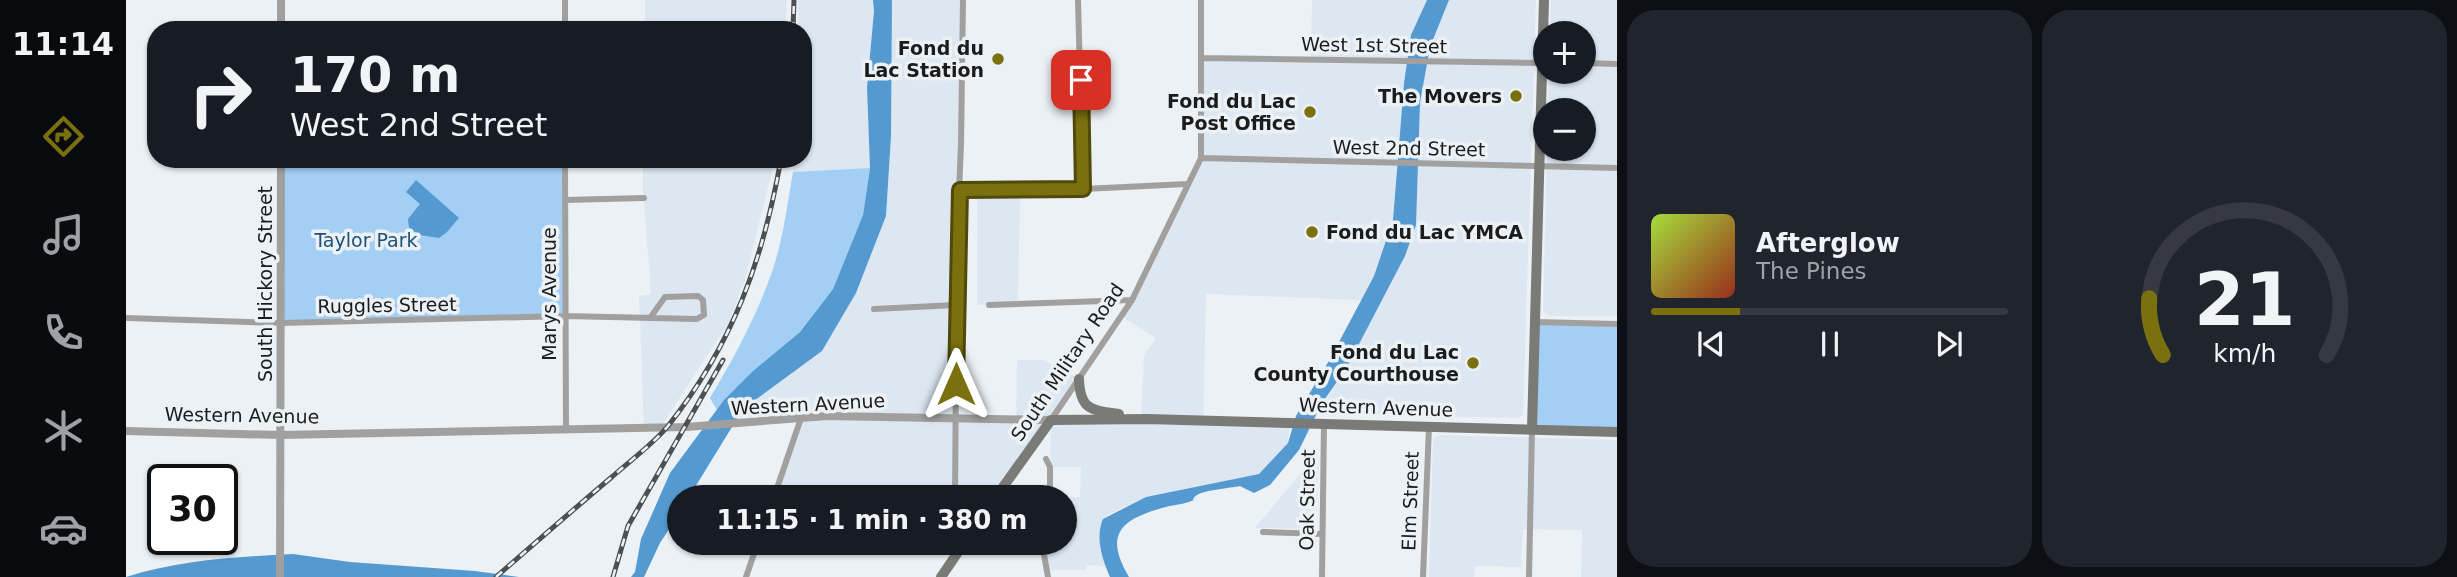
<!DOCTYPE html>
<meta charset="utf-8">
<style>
:root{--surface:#171b24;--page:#20242c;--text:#f1f3f6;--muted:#9ea1a6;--line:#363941;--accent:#7b700e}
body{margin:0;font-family:"DejaVu Sans",sans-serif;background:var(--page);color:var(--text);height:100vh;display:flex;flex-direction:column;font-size:26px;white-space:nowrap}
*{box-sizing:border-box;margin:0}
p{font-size:23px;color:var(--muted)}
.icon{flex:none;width:38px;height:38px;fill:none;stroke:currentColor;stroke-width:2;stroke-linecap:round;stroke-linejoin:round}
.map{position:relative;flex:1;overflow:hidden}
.side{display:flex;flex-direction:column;gap:10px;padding:10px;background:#0d0f14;width:840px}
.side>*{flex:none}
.guide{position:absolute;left:21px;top:21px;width:665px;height:147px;border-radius:28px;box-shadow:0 2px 5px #0004;background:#171b24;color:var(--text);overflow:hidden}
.controls{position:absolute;left:1407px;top:21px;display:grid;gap:14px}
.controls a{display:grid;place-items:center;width:63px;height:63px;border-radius:50%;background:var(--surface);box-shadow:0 2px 5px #0004;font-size:35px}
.speed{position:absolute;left:21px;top:464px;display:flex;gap:14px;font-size:35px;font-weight:700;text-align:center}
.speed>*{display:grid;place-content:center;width:91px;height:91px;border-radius:50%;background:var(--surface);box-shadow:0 2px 5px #0004;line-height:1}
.speed .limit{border:4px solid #111;border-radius:10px;background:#fff;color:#111}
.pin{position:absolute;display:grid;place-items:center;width:60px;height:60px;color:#fff;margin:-30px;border-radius:14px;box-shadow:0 4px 10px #0006}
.me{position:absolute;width:77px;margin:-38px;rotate:0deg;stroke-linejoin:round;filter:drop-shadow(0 0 5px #0008)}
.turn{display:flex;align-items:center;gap:24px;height:147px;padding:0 28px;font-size:32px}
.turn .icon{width:91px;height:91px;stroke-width:2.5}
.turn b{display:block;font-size:49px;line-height:60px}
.side .card{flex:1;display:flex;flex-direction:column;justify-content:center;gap:10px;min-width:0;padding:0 24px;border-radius:28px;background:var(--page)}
.side .dial{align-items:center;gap:0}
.dial svg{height:182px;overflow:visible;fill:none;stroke:var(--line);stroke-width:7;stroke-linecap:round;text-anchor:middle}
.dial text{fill:var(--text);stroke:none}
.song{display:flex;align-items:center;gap:21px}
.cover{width:84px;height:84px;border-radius:10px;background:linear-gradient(135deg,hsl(80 70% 55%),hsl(10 70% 35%))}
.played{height:7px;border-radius:4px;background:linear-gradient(90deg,var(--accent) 25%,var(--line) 25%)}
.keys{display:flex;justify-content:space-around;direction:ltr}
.side .tiles{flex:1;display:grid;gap:10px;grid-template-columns:repeat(2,1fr)}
.trip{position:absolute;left:541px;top:485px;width:410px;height:70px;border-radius:35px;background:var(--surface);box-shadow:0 2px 5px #0004;font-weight:700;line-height:70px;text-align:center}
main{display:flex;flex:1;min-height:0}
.tab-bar{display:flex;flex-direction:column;width:126px;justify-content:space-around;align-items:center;background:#090b0e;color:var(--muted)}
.tab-bar .icon{width:49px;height:49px}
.tab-bar .on{color:var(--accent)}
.tab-bar b{font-size:32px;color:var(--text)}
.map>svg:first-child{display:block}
.built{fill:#dce7f1}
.green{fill:#a3cff5}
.water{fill:#549ad1}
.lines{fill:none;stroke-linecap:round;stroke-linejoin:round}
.minor{stroke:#a1a09e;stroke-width:6}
.tertiary{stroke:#a1a09e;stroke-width:8}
.secondary{stroke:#7a7a77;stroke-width:10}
.rail-casing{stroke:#4d5051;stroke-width:5}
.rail{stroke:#ecf1f5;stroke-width:2.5;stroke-dasharray:8;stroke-linecap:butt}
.route-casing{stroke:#504909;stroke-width:18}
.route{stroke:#7b700e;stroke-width:12}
.poi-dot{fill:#7b700e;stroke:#ecf1f5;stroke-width:2.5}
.labels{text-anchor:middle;stroke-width:7;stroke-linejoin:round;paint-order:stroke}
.street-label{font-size:19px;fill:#1a1c1d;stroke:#ecf1f5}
.poi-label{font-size:19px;font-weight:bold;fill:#1a1c1d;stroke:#ecf1f5;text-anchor:end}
.park-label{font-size:19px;fill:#1e5177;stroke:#ecf1f5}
</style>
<main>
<nav class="tab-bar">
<b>11:14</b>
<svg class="icon on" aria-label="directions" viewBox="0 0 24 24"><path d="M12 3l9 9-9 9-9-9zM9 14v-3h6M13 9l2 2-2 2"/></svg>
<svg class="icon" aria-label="music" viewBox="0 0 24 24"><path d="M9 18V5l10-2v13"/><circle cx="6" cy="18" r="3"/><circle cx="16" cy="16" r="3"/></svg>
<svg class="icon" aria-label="phone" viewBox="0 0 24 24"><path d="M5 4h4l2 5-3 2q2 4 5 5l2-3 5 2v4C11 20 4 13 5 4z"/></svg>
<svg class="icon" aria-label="climate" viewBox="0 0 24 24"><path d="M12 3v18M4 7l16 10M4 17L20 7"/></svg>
<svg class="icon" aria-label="car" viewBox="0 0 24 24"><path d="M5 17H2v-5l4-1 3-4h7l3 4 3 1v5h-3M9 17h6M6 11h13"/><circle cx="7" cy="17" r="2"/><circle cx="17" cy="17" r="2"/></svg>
</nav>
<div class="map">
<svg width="1491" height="577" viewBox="0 0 1491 577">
<rect width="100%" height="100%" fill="#ecf1f5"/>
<path class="built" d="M 519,0 L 661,0 L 659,30 L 519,30 Z
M 672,0 L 747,0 L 748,11 L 741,88 L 744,168 L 667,172 L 667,159 L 677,159 L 677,30 L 673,30 Z
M 766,0 L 837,0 L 830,418 L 890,419 L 891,360 L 917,360 L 953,379 L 926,419 L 1015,419 L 1018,355 L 1030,338 L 995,316 L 1075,158 L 1076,58 L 1185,60 L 1186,0 L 1301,0 L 1285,35 L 1278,83 L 1267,220 L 1248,276 L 1237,300 L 1080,294 L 1077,420 L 1164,422 L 1162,443 L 1133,474 L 1020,497 L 981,515 L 974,526 L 974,549 L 979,566 L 960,565 L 960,570 L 921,570 L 914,543 L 938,542 L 938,498 L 954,497 L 955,467 L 924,467 L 925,421 L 870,497 L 648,497 L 675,419 L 607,424 L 617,409 L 696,351 L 730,293 L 760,216 L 765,136 Z
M 1323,0 L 1410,0 L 1397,415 L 1393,418 L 1191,413 L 1220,369 L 1279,256 L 1290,225 L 1294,103 L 1304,47 Z
M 1425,0 L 1491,0 L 1491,316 L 1423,316 L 1417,312 L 1421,149 L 1458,149 L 1458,110 L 1422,110 L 1423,72 L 1458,72 L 1458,33 L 1424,33 Z
M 517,159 L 649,159 L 619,280 L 601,328 L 591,340 L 535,427 L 518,427 L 513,296 L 525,294 L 517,191 Z
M 851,190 L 894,190 L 892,304 L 851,305 Z
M 1315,435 L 1491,440 L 1491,577 L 1455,577 L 1456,530 L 1397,529 L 1395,567 L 1349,566 L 1348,577 L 1303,577 L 1307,442 L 1308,438 Z
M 1193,458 L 1190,529 L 1129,528 L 1185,461 Z"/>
<path class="green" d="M 155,159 L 439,159 L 439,316 L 154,323 Z
M 744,168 L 737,215 L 707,289 L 674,332 L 627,371 L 591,410 L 584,398 C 608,358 630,317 646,272 C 657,240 661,206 667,172 Z
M 1409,322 L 1491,324 L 1491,432 L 1406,429 Z"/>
<path class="water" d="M 747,0 L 766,0 L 765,136 L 760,216 L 730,293 L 696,351 L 617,409 L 563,497 L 553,497 L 553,514 L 534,543 L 518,577 L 505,577 L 509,572 L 515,539 L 544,473 L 598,400 L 627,371 L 674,332 L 707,289 L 737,215 L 744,168 L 741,88 L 748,11 Z
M 1301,0 L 1323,0 L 1304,47 L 1294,103 L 1290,225 L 1279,256 L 1220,369 L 1196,403 L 1173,450 L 1144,485 L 1128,493 L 1114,486 C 1104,488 1079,490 1071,495 C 1063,501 1072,499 1063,502 C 1054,505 1045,505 1036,508 C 994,520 978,535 1003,577 L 984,577 C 976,559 969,537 977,519 L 1020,497 L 1133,474 L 1162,443 L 1170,416 L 1204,359 L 1248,276 L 1267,220 L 1278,83 L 1285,35 Z
M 290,180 L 333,218 L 321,232 L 313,238 L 293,235 L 283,228 L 282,219 L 294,204 L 280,192 Z
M 167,554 L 224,562 L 349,571 L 393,577 L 0,577 C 54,560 110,557 167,554 Z"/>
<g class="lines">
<path class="minor" d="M 439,0 L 439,30
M 952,0 L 957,189
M 1076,58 L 1417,63
M 1458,63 L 1491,64
M 1075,158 L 1491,168
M 439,159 L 440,430
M 833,190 L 957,189 L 1061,184
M 439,200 L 518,198
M 863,305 L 1006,300
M 748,309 L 830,305
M 0,318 L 154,323 L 439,316 L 571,319 L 578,315 L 577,300 L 572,296 L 539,297 L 524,318
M 1409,322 L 1491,324
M 925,420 L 1006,300 L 1075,158 L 1075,0
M 920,459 L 924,467 L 924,497
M 648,497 L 675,418
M 829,497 L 831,242 L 835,144 L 837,0
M 1137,532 L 1196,534
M 914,542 L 917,549 L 922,577
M 620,577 L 632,542
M 1196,577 L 1198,423
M 1297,577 L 1303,426
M 1403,577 L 1406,429"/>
<path class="tertiary" d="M 155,30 L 155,0
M 0,431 L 154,435 L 560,427 L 701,416 L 925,420
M 154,577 L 155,159"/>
<path class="secondary" d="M 953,379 C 954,410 965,410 993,414
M 1406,429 L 1418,0
M 870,497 L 925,420 L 1021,419 L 1491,432
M 815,577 L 839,542"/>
<defs>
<path id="rail" d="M 667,30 L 668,0
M 370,577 C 409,543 448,509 487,476 C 505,460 527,444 542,426 C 607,344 637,260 655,159
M 487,577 L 502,526 L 597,360"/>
</defs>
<use href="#rail" class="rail-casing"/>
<use href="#rail" class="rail"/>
</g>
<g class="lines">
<defs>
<path id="route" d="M 830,384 L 834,190 L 957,189 L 955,80"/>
</defs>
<use href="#route" class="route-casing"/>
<use href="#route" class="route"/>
</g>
<g class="poi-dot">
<circle cx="872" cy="59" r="7"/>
<circle cx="1390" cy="96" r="7"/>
<circle cx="1184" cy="112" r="7"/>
<circle cx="1186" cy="232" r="7"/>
<circle cx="1347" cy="363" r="7"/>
</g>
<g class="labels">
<g class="street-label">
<text transform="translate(1248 45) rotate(1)" y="7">West 1st Street</text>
<text transform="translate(1283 148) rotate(1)" y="7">West 2nd Street</text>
<text transform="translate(139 284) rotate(-90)" y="7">South Hickory Street</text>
<text transform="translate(423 294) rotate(-90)" y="7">Marys Avenue</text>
<text transform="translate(261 305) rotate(-1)" y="7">Ruggles Street</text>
<text transform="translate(941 362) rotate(-56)" y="7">South Military Road</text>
<text transform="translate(682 404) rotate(-3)" y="7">Western Avenue</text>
<text transform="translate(1250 407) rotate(2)" y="7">Western Avenue</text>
<text transform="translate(116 415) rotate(1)" y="7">Western Avenue</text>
<text transform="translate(1181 500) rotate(-89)" y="7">Oak Street</text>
<text transform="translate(1284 501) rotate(-88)" y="7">Elm Street</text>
</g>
<g class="poi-label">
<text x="858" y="55">Fond du<tspan x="858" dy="22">Lac Station</tspan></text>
<text x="1376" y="103">The Movers</text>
<text x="1170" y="108">Fond du Lac<tspan x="1170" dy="22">Post Office</tspan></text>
<text x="1200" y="239" text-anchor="start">Fond du Lac YMCA</text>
<text x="1333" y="359">Fond du Lac<tspan x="1333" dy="22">County Courthouse</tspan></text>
</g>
<g class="park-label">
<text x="240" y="247">Taylor Park</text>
</g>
</g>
</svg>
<div class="controls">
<a>+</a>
<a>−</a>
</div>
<div class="speed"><div class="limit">30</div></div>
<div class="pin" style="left:955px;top:80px;background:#d93025"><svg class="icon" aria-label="arrive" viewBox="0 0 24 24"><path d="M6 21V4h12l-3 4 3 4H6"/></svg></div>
<svg class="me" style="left:830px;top:384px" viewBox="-20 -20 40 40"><path d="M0-17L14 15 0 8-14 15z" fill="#7b700e" stroke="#fff" stroke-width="4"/></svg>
<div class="trip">11:15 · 1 min · 380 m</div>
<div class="guide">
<div class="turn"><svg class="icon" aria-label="right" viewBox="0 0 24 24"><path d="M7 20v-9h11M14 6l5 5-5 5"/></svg><div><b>170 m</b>West 2nd Street</div></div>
</div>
</div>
<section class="side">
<div class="tiles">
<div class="card">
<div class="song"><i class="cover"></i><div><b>Afterglow</b><p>The Pines</p></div></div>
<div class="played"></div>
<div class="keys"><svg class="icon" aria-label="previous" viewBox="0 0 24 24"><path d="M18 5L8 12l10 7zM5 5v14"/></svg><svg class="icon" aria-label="pause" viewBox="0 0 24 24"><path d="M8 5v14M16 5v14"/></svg><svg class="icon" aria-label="next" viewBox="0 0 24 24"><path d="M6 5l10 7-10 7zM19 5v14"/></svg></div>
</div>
<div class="card dial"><svg viewBox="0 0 100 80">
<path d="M14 69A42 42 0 1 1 86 69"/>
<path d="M14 69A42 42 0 0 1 8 44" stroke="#7b700e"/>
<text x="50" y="56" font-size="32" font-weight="700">21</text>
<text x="50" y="72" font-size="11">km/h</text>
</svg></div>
</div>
</section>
</main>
